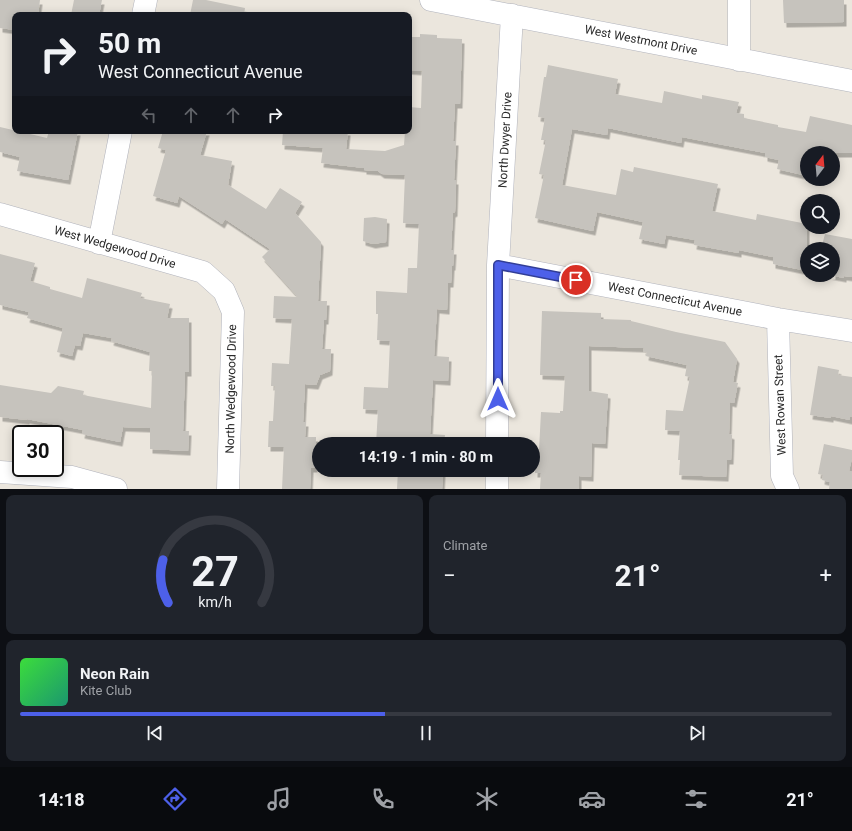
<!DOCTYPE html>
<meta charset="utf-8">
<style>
:root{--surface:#171b24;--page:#20242c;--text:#f1f3f6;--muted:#9ea1a6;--line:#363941;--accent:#4d60e9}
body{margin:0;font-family:Roboto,sans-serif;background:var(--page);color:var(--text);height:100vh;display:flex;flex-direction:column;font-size:15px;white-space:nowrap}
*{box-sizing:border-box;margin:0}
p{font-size:13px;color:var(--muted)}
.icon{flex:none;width:22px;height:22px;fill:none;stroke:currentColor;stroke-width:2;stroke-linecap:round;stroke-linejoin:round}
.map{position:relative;height:489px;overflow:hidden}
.panel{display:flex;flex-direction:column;gap:6px;padding:6px;background:#0d0f14;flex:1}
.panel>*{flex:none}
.guide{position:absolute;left:12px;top:12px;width:400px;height:122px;border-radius:8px;box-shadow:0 2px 10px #0003;background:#171b24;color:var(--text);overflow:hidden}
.needle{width:26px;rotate:16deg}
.controls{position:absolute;left:800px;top:146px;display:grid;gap:8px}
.controls a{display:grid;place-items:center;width:40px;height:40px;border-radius:50%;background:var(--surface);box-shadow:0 2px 10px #0003;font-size:20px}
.speed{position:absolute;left:12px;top:425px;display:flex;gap:8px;font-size:20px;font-weight:700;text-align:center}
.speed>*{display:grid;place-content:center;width:52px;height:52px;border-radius:50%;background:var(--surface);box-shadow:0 2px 10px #0003;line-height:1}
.speed .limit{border:2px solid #111;border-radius:6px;background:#fff;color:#111}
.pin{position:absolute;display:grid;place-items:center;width:34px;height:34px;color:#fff;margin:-17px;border:2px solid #fff;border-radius:50%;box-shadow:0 1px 4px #0007}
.me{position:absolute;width:44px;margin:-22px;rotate:0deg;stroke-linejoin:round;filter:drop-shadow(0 0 3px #0008)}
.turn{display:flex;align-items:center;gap:14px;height:84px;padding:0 20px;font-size:18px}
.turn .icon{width:52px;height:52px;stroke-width:2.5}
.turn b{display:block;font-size:28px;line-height:34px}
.lanes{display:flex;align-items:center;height:38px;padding:0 20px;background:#0003;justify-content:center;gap:20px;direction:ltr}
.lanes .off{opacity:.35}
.big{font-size:30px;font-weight:700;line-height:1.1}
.panel .card{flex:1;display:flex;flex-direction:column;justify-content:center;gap:6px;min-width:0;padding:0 14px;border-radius:8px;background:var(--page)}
.panel .dial{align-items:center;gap:0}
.dial svg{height:104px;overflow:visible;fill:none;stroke:var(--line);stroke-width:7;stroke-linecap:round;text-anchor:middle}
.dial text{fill:var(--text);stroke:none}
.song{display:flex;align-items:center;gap:12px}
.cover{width:48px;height:48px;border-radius:6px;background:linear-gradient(135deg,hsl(120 70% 55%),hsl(160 70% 35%))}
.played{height:4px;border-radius:2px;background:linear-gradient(90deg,var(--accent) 45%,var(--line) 45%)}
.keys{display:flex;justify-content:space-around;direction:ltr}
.heat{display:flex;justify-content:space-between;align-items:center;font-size:22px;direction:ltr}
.panel .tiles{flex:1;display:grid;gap:6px;grid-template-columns:1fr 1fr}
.card:last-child{grid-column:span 2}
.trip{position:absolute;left:312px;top:437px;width:228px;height:40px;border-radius:20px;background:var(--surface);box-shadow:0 2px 10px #0003;font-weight:700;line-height:40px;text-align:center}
.dock{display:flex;height:64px;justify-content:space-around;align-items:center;background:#090b0e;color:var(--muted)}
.dock .icon{width:28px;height:28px}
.dock .current{color:var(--accent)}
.dock b{font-size:18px;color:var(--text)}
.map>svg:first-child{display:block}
.building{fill:#c6c3bd;filter:url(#shadow)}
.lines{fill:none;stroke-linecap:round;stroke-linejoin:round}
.minor-casing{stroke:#b1b3bc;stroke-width:23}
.minor{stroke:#fff;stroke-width:22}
.route-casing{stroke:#323e97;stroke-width:10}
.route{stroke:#4d60e9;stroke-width:7}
.labels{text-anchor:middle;stroke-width:4;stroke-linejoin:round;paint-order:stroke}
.street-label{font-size:12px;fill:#2a2a2a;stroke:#fff}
</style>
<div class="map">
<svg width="852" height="489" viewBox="0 0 852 489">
<defs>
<filter id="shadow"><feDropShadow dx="2.5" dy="4.5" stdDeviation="0" flood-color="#0004"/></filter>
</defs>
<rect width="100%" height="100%" fill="#ebe6dd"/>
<path class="building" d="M 0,0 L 40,0 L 38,15 L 15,15 L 15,30 L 0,28 Z
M 74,0 L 102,0 L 99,15 L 71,15 Z
M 193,0 L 206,0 L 245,8 L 244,15 L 190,15 Z
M 783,0 L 844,0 L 844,22 L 784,23 Z
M 420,34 L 437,35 L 437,38 L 462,39 L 460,104 L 455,104 L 453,141 L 456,141 L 454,180 L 456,180 L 455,212 L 453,213 L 451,250 L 454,250 L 453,266 L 452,266 L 451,283 L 448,283 L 447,310 L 437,309 L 434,356 L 449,357 L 448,381 L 433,380 L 430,434 L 445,435 L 444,444 L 376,444 L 378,410 L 363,409 L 364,387 L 388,388 L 390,341 L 377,340 L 378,314 L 376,314 L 376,291 L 407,293 L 408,268 L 417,268 L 419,224 L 403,223 L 405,175 L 382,174 L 378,171 L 364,170 L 364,168 L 321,163 L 323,148 L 282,145 L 283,131 L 348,131 L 346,149 L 385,151 L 404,145 L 405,131 L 409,131 L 409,107 L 421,108 L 422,71 L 409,70 L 409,37 L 420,37 Z
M 548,65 L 618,79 L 615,94 L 662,103 L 664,91 L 702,99 L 702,95 L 739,102 L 736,113 L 744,114 L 744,118 L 778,125 L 778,127 L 806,132 L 810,116 L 852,125 L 852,153 L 807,153 L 807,166 L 805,165 L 803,175 L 777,169 L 779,160 L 765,157 L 765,153 L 682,137 L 681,143 L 608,128 L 607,135 L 572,129 L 562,185 L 616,195 L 621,169 L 633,172 L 634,167 L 718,184 L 712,211 L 756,220 L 757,214 L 807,224 L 807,271 L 773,264 L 773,257 L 739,250 L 739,253 L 694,245 L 695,240 L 666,235 L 664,244 L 639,239 L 643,222 L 597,212 L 593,231 L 535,218 L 544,175 L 539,174 L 546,140 L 541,140 L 545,118 L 538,117 L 544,77 L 546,77 Z
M 0,127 L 47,138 L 49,131 L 78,131 L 68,180 L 17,171 L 20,157 L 0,152 Z
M 163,131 L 207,131 L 200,155 L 232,161 L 228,185 L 266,209 L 280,188 L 302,202 L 295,213 L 321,242 L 318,301 L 327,301 L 326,320 L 324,320 L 322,349 L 331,349 L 330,371 L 320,375 L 316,385 L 305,384 L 303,422 L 306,422 L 305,437 L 316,437 L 315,468 L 311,468 L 310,489 L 282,489 L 284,447 L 268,447 L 269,421 L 273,421 L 275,386 L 271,386 L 272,363 L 289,364 L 292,319 L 273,318 L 274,296 L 298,297 L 262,257 L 270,249 L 225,219 L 222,224 L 179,196 L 177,203 L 153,196 L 166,150 L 158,148 Z
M 375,217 L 387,219 L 386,242 L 373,244 L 363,241 L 364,218 Z
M 825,234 L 852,239 L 852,277 L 844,276 L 844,278 L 829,275 L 833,275 L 833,249 L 821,249 Z
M 0,254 L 35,263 L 30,281 L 50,287 L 50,289 L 82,298 L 87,278 L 142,293 L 140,298 L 170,304 L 167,318 L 189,318 L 189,372 L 185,372 L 183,431 L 189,431 L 188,451 L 150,449 L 150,428 L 123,427 L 120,442 L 82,434 L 83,430 L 27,419 L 27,420 L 0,417 L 0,385 L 51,393 L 58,386 L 84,391 L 83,395 L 151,408 L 152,371 L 149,371 L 150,352 L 111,341 L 112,338 L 83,333 L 80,346 L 75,345 L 72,356 L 57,352 L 63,328 L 27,318 L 29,312 L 0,305 Z
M 542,311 L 601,313 L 601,319 L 631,320 L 631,321 L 676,332 L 725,342 L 737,359 L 733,382 L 738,383 L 734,403 L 730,402 L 729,434 L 732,435 L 731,460 L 727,460 L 726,477 L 679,475 L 680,460 L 678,460 L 680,431 L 665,430 L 666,410 L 683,411 L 690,377 L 685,376 L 687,365 L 646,356 L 647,352 L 643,351 L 644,348 L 589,346 L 589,391 L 608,394 L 605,444 L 592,443 L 591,477 L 579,476 L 579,489 L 540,489 L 541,473 L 535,473 L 536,450 L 539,450 L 541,412 L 560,413 L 560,411 L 563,411 L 565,376 L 540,375 Z
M 818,366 L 839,370 L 838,375 L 852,377 L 852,417 L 850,417 L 850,420 L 831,416 L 831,418 L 810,415 Z
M 824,444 L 852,450 L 852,458 L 849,471 L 852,472 L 852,489 L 829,489 L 830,482 L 822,480 L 823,475 L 818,474 Z
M 398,470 L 443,470 L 442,489 L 397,489 Z"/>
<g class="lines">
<defs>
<path id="minor" d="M 431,0 L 852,81
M 739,0 L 739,60
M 143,15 L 146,0
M 0,214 L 203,272 L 224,291 L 233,312 L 228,489
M 99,243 L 121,131
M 498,265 L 778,319 L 852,331
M 778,319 L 782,476 L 788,489
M 497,444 L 498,265 L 512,15
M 0,472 L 72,477 L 116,489
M 497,489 L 497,470"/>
</defs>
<use href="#minor" class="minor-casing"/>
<use href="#minor" class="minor"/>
</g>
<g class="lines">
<defs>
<path id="route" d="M 498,399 L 498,265 L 576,280"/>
</defs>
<use href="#route" class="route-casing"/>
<use href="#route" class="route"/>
</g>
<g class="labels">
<g class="street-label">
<text transform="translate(641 40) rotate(11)" y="4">West Westmont Drive</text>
<text transform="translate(505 140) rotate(-87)" y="4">North Dwyer Drive</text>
<text transform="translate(115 247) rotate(16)" y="4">West Wedgewood Drive</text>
<text transform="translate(675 299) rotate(11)" y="4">West Connecticut Avenue</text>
<text transform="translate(231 389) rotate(-89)" y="4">North Wedgewood Drive</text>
<text transform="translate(780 405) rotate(-92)" y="4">West Rowan Street</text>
</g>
</g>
</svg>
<div class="controls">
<a><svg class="needle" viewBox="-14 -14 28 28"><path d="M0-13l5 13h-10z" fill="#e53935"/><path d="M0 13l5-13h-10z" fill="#9ea1a6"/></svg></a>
<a><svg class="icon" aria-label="search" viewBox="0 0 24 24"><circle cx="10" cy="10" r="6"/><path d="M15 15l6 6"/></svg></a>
<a><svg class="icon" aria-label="layers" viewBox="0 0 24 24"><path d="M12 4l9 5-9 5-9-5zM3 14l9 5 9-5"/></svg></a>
</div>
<div class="speed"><div class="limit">30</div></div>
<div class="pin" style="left:576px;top:280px;background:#d93025"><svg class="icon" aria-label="arrive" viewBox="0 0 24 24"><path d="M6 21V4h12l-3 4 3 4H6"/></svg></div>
<svg class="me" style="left:498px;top:399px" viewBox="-20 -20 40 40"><path d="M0-17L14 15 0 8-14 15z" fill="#4d60e9" stroke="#fff" stroke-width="4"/></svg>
<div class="trip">14:19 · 1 min · 80 m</div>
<div class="guide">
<div class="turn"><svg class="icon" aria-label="right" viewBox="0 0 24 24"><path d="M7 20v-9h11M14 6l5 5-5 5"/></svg><div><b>50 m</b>West Connecticut Avenue</div></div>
<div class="lanes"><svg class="icon off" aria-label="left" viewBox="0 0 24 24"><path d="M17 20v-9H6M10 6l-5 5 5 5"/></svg><svg class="icon off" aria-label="ahead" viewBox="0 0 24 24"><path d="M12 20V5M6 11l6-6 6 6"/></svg><svg class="icon off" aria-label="ahead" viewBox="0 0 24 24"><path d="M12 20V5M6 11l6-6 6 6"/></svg><svg class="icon" aria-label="right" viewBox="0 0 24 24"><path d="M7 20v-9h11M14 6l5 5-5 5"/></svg></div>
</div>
</div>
<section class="panel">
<div class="tiles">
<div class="card dial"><svg viewBox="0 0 100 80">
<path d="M14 69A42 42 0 1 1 86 69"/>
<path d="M14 69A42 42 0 0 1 10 36" stroke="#4d60e9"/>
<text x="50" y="56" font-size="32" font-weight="700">27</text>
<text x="50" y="72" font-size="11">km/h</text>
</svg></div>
<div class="card"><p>Climate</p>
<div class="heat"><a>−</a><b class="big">21°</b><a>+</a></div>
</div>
<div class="card">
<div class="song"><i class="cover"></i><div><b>Neon Rain</b><p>Kite Club</p></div></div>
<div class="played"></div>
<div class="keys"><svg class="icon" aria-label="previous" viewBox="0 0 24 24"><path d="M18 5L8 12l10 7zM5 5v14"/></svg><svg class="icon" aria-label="pause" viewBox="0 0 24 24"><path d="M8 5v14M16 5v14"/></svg><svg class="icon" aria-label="next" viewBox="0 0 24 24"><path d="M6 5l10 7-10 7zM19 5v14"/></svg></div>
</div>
</div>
</section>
<nav class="dock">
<b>14:18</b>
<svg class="icon current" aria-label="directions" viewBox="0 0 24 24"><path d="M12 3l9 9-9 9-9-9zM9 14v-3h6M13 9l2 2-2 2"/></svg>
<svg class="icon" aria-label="music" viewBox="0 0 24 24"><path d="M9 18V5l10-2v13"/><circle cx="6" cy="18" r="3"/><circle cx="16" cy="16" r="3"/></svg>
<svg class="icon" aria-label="phone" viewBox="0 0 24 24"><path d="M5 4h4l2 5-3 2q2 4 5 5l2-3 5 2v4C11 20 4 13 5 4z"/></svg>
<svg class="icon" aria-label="climate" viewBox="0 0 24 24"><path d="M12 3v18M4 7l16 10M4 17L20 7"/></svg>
<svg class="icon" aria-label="car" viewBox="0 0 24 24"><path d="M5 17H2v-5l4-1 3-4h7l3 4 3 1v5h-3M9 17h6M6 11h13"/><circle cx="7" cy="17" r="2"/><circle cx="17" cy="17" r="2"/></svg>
<svg class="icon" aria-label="filters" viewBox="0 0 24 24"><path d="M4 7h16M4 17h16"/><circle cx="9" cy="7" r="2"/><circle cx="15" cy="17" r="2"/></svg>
<b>21°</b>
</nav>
